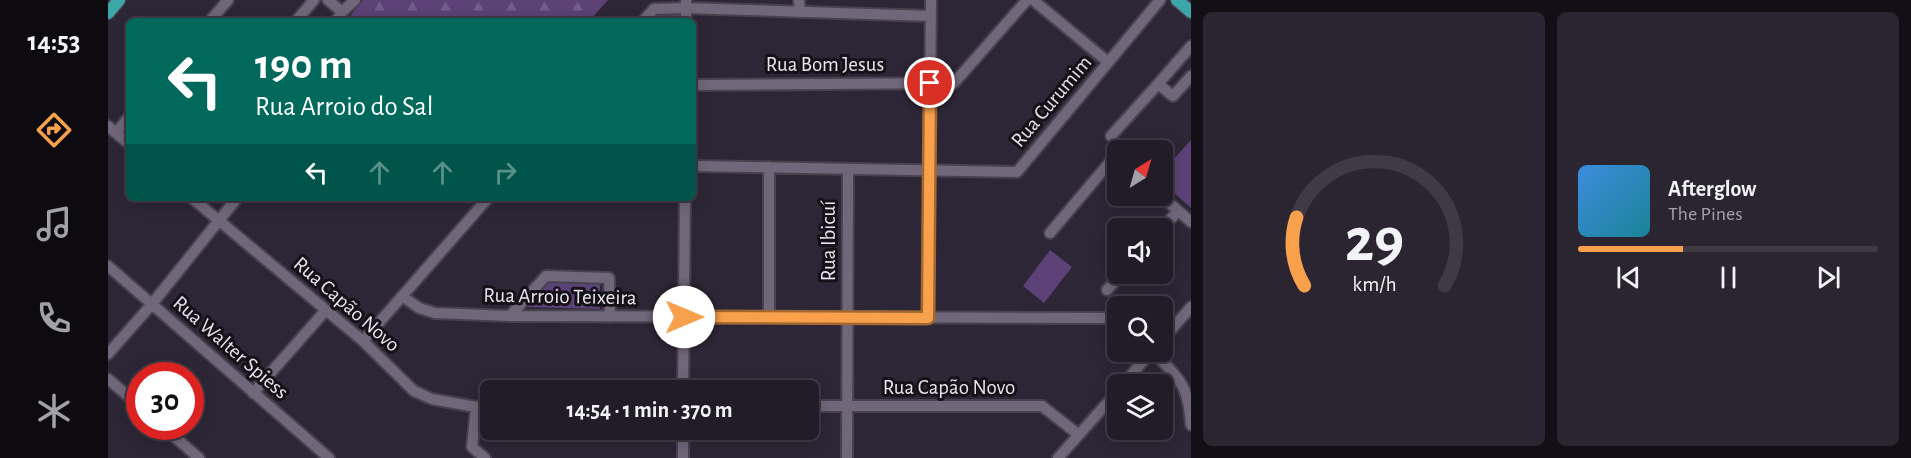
<!DOCTYPE html>
<html lang="pt">
<meta charset="utf-8">
<style>
:root{--surface:#221c28;--page:#2a2530;--text:#f1f3f6;--muted:#a2a1a8;--line:#3f3a45;--accent:#f8a04c}
body{margin:0;font-family:"Alegreya Sans",sans-serif;background:var(--page);color:var(--text);height:100vh;display:flex;flex-direction:column;font-size:22px;white-space:nowrap}
*{box-sizing:border-box;margin:0}
p{font-size:20px;color:var(--muted)}
.icon{flex:none;width:33px;height:33px;fill:none;stroke:currentColor;stroke-width:2;stroke-linecap:round;stroke-linejoin:round}
.map{position:relative;flex:1;overflow:hidden}
.sheet{display:flex;flex-direction:column;gap:12px;padding:12px;background:#130f16;width:720px}
.sheet>*{flex:none}
.hud{position:absolute;left:18px;top:18px;width:570px;height:183px;border-radius:9px;box-shadow:0 3px 15px #0003,0 0 0 2px var(--line);background:#00695c;color:#fff;overflow:hidden}
.needle{width:39px;rotate:37deg}
.controls{position:absolute;left:999px;top:140px;display:grid;gap:12px}
.controls a{display:grid;place-items:center;width:66px;height:66px;border-radius:9px;background:var(--surface);box-shadow:0 3px 15px #0003,0 0 0 2px var(--line);font-size:30px}
.speed{position:absolute;left:18px;top:362px;display:flex;gap:12px;font-size:30px;font-weight:700;text-align:center}
.speed>*{display:grid;place-content:center;width:78px;height:78px;border-radius:50%;background:var(--surface);box-shadow:0 3px 15px #0003,0 0 0 2px var(--line);line-height:1}
.speed .limit{border:9px solid #d22;background:#fff;color:#111}
.pin{position:absolute;display:grid;place-items:center;width:51px;height:51px;color:#fff;margin:-26px;border:3px solid #fff;border-radius:50%;box-shadow:0 2px 6px #0007}
.me{position:absolute;width:66px;margin:-33px;rotate:90deg;stroke-linejoin:round;filter:drop-shadow(0 0 4px #0008)}
.turn{display:flex;align-items:center;gap:21px;height:126px;padding:0 30px;font-size:27px}
.turn .icon{width:78px;height:78px;stroke-width:2.5}
.turn b{display:block;font-size:42px;line-height:51px}
.lanes{display:flex;align-items:center;height:57px;padding:0 30px;background:#0003;justify-content:center;gap:30px;direction:ltr}
.lanes .off{opacity:.35}
.sheet .card{flex:1;display:flex;flex-direction:column;justify-content:center;gap:9px;min-width:0;padding:0 21px;border-radius:9px;background:var(--page)}
.sheet .dial{align-items:center;gap:0}
.dial svg{height:156px;overflow:visible;fill:none;stroke:var(--line);stroke-width:7;stroke-linecap:round;text-anchor:middle}
.dial text{fill:var(--text);stroke:none}
.song{display:flex;align-items:center;gap:18px}
.cover{width:72px;height:72px;border-radius:9px;background:linear-gradient(135deg,hsl(210 70% 55%),hsl(190 70% 35%))}
.played{height:6px;border-radius:3px;background:linear-gradient(90deg,var(--accent) 35%,var(--line) 35%)}
.keys{display:flex;justify-content:space-around;direction:ltr}
.sheet .tiles{flex:1;display:grid;gap:12px;grid-template-columns:repeat(2,1fr)}
.trip{position:absolute;left:372px;top:380px;width:339px;height:60px;border-radius:9px;background:var(--surface);box-shadow:0 3px 15px #0003,0 0 0 2px var(--line);font-weight:600;line-height:60px;text-align:center}
main{display:flex;flex:1;min-height:0}
.tab-bar{display:flex;flex-direction:column;width:108px;justify-content:space-around;align-items:center;background:#0e0b10;color:var(--muted)}
.tab-bar .icon{width:42px;height:42px}
.tab-bar .active{color:var(--accent)}
.tab-bar b{font-size:27px;color:var(--text)}
.map>svg:first-child{display:block}
.green{fill:#5c4276}
.forest{fill:url(#forest-firs)}
.lines{fill:none;stroke-linecap:round;stroke-linejoin:round}
.minor-casing{stroke:#48424f;stroke-width:14}
.major-casing{stroke:#48424f;stroke-width:15}
.minor{stroke:#70677a;stroke-width:10}
.major{stroke:#3ca7a8;stroke-width:12}
.route-casing{stroke:#a16831;stroke-width:15}
.route{stroke:#f8a04c;stroke-width:10}
.labels{text-anchor:middle;stroke-width:6;stroke-linejoin:round;paint-order:stroke}
.street-label{font-size:21px;fill:#e8e3ee;stroke:#141118}
</style>
<main>
<nav class="tab-bar">
<b>14:53</b>
<svg class="icon active" aria-label="directions" viewBox="0 0 24 24"><path d="M12 3l9 9-9 9-9-9zM9 14v-3h6M13 9l2 2-2 2"/></svg>
<svg class="icon" aria-label="music" viewBox="0 0 24 24"><path d="M9 18V5l10-2v13"/><circle cx="6" cy="18" r="3"/><circle cx="16" cy="16" r="3"/></svg>
<svg class="icon" aria-label="phone" viewBox="0 0 24 24"><path d="M5 4h4l2 5-3 2q2 4 5 5l2-3 5 2v4C11 20 4 13 5 4z"/></svg>
<svg class="icon" aria-label="climate" viewBox="0 0 24 24"><path d="M12 3v18M4 7l16 10M4 17L20 7"/></svg>
</nav>
<div class="map">
<svg width="1083" height="458" viewBox="0 0 1083 458">
<defs>
<pattern id="forest-firs" width="22" height="20" patternUnits="userSpaceOnUse" patternTransform="scale(1.5)"><rect width="22" height="20" fill="#5c4276"/><path d="M5 1l3.5 6h-7zM16 11l3.5 6h-7z" fill="#735d8a"/></pattern>
</defs>
<rect width="100%" height="100%" fill="#2d2636"/>
<path class="green" d="M 1083,140 L 1083,208 L 1055,183 L 1054,172 Z
M 942,250 L 964,267 L 936,303 L 915,286 Z
M 436,282 L 492,284 L 492,309 L 415,307 Z"/>
<path class="forest" d="M 255,0 L 500,0 L 481,21 L 238,21 Z
M 548,14 L 573,14 L 573,21 L 542,21 Z"/>
<g class="lines">
<defs>
<path id="minor" d="M 220,0 L 234,12
M 578,0 L 578,21
M 691,0 L 692,12
M 925,0 L 1000,62
M 102,21 L 120,0
M 188,21 L 206,0
M 228,21 L 234,12 L 247,0
M 535,21 L 546,9 L 578,8 L 822,16
M 1050,84 L 1083,46
M 585,85 L 846,83 L 919,0
M 0,126 L 8,133 L 21,117
M 8,133 L 21,144
M 1003,136 L 1050,84 L 1065,96 L 1083,76
M 585,166 L 909,172 L 1052,0
M 661,167 L 661,317
M 1052,195 L 1083,222
M 84,198 L 255,341 L 306,391 L 324,399 L 368,407 L 382,407
M 1054,228 L 1070,211
M 942,233 L 1007,156 L 1010,158
M 0,266 L 221,458
M 999,290 L 1014,273
M 294,296 L 311,308 L 327,313 L 402,316 L 1005,318 L 1010,322
M 402,316 L 438,276 L 501,278 L 502,317
M 820,318 L 823,0
M 1054,340 L 1083,307
M 255,341 L 380,198
M 1044,351 C 1072,379 1080,384 1083,425
M 0,354 L 44,304 L 129,198
M 0,379 L 32,406
M 1015,384 L 1044,351
M 575,390 L 577,198
M 145,393 L 218,310
M 700,406 L 934,406 L 971,435
M 368,407 L 364,447 L 377,458
M 54,426 L 91,458
M 575,458 L 575,429
M 739,458 L 740,169
M 950,458 L 1010,391"/>
<path id="major" d="M 1069,0 L 1083,12
M 0,13 L 11,0"/>
</defs>
<use href="#minor" class="minor-casing"/>
<use href="#major" class="major-casing"/>
<use href="#minor" class="minor"/>
<use href="#major" class="major"/>
</g>
<g class="lines">
<defs>
<path id="route" d="M 576,317 L 820,318 L 822,83"/>
</defs>
<use href="#route" class="route-casing"/>
<use href="#route" class="route"/>
</g>
<g class="labels">
<g class="street-label">
<text x="717" y="71">Rua Bom Jesus</text>
<text transform="translate(943 101) rotate(-50)" y="7">Rua Curumim</text>
<text transform="translate(720 241) rotate(-90)" y="7">Rua Ibicuí</text>
<text transform="translate(452 296) rotate(1)" y="7">Rua Arroio Teixeira</text>
<text transform="translate(239 304) rotate(41)" y="7">Rua Capão Novo</text>
<text transform="translate(123 347) rotate(41)" y="7">Rua Walter Spiess</text>
<text x="841" y="394">Rua Capão Novo</text>
</g>
</g>
</svg>
<div class="controls">
<a><svg class="needle" viewBox="-14 -14 28 28"><path d="M0-13l5 13h-10z" fill="#e53935"/><path d="M0 13l5-13h-10z" fill="#a2a1a8"/></svg></a>
<a><svg class="icon" aria-label="sound" viewBox="0 0 24 24"><path d="M4 9h4l5-4v14l-5-4H4zM17 9q2 3 0 6"/></svg></a>
<a><svg class="icon" aria-label="search" viewBox="0 0 24 24"><circle cx="10" cy="10" r="6"/><path d="M15 15l6 6"/></svg></a>
<a><svg class="icon" aria-label="layers" viewBox="0 0 24 24"><path d="M12 4l9 5-9 5-9-5zM3 14l9 5 9-5"/></svg></a>
</div>
<div class="speed"><div class="limit">30</div></div>
<div class="pin" style="left:822px;top:83px;background:#d93025"><svg class="icon" aria-label="arrive" viewBox="0 0 24 24"><path d="M6 21V4h12l-3 4 3 4H6"/></svg></div>
<svg class="me" style="left:576px;top:317px" viewBox="-20 -20 40 40"><circle r="19" fill="#fff"/><path d="M0-13L10 11 0 6-10 11z" fill="#f8a04c"/></svg>
<div class="trip">14:54 · 1 min · 370 m</div>
<div class="hud">
<div class="turn"><svg class="icon" aria-label="left" viewBox="0 0 24 24"><path d="M17 20v-9H6M10 6l-5 5 5 5"/></svg><div><b>190 m</b>Rua Arroio do Sal</div></div>
<div class="lanes"><svg class="icon" aria-label="left" viewBox="0 0 24 24"><path d="M17 20v-9H6M10 6l-5 5 5 5"/></svg><svg class="icon off" aria-label="ahead" viewBox="0 0 24 24"><path d="M12 20V5M6 11l6-6 6 6"/></svg><svg class="icon off" aria-label="ahead" viewBox="0 0 24 24"><path d="M12 20V5M6 11l6-6 6 6"/></svg><svg class="icon off" aria-label="right" viewBox="0 0 24 24"><path d="M7 20v-9h11M14 6l5 5-5 5"/></svg></div>
</div>
</div>
<section class="sheet">
<div class="tiles">
<div class="card dial"><svg viewBox="0 0 100 80">
<path d="M14 69A42 42 0 1 1 86 69"/>
<path d="M14 69A42 42 0 0 1 10 34" stroke="#f8a04c"/>
<text x="50" y="56" font-size="32" font-weight="700">29</text>
<text x="50" y="72" font-size="11">km/h</text>
</svg></div>
<div class="card">
<div class="song"><i class="cover"></i><div><b>Afterglow</b><p>The Pines</p></div></div>
<div class="played"></div>
<div class="keys"><svg class="icon" aria-label="previous" viewBox="0 0 24 24"><path d="M18 5L8 12l10 7zM5 5v14"/></svg><svg class="icon" aria-label="pause" viewBox="0 0 24 24"><path d="M8 5v14M16 5v14"/></svg><svg class="icon" aria-label="next" viewBox="0 0 24 24"><path d="M6 5l10 7-10 7zM19 5v14"/></svg></div>
</div>
</div>
</section>
</main>
